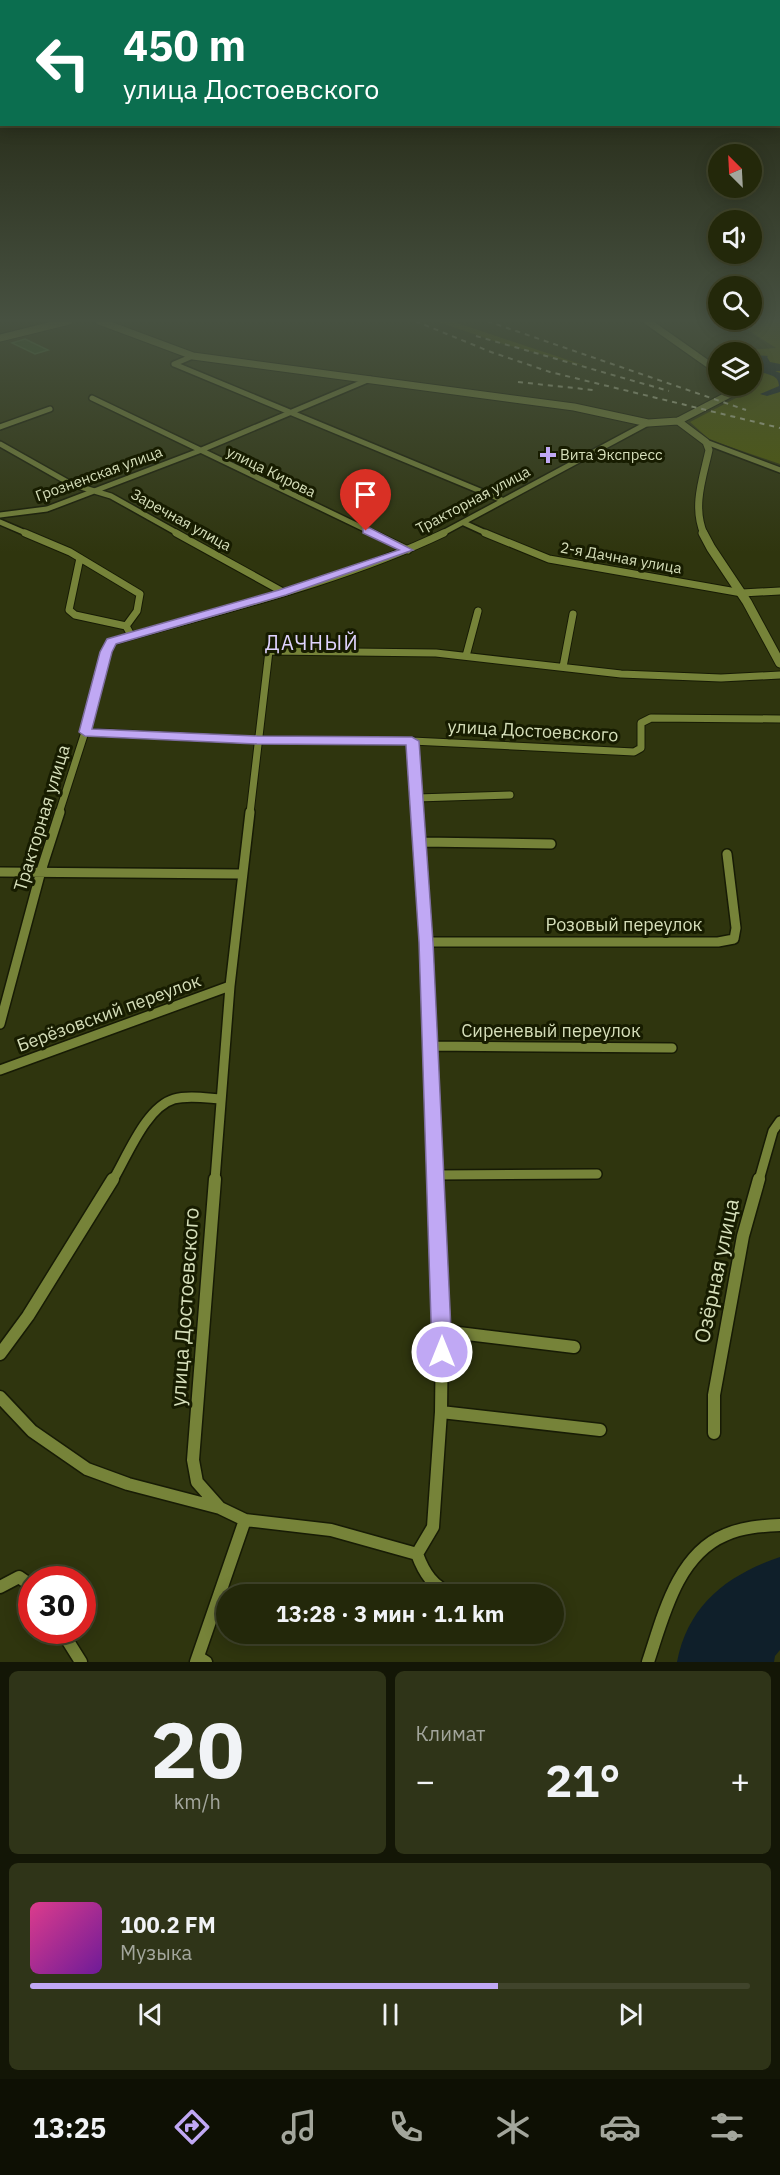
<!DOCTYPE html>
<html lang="ru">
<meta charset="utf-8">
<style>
:root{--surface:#23280a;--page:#2f3418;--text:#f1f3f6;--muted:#a3a69c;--line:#40442b;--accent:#c0a8f4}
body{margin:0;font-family:"IBM Plex Sans",sans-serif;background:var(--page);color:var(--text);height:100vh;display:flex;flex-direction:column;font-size:22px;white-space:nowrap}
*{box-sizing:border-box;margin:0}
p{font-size:20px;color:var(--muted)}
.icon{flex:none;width:33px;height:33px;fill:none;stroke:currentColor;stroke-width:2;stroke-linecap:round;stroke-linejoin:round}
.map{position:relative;height:1662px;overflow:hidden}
.details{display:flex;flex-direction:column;gap:9px;padding:9px;background:#131606;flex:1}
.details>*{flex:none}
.top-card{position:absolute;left:0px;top:0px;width:780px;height:126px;box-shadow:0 3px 15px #0003,0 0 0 2px var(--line);background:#0b6e4f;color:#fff;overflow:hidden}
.needle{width:39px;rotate:336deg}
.tools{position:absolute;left:708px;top:144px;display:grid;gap:12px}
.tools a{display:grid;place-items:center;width:54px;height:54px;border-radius:50%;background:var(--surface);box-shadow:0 3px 15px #0003,0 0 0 2px var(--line);font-size:30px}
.speed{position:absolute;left:18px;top:1566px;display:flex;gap:12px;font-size:30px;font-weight:700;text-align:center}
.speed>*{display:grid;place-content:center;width:78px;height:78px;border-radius:50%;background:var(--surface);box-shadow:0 3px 15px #0003,0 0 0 2px var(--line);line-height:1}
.speed .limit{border:9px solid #d22;background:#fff;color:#111}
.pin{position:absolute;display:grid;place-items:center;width:51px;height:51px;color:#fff;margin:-62px -26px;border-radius:50% 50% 50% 0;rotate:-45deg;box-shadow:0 0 6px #0007}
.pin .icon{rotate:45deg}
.me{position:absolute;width:66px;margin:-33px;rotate:0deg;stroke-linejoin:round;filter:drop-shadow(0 0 4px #0008)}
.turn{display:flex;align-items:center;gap:21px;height:126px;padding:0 24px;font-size:27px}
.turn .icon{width:78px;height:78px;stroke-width:2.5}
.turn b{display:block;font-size:42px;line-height:51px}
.big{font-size:45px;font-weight:700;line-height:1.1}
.details .card{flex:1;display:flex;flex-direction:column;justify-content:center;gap:9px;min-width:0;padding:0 21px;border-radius:9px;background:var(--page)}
.details .dial{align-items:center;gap:0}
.dial b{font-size:78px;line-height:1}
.song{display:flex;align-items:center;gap:18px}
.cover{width:72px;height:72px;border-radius:9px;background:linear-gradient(135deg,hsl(330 70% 55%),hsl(280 70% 35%))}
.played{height:6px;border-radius:3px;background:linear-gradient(90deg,var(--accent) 65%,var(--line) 65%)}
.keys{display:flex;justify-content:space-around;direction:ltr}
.heat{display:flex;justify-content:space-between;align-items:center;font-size:33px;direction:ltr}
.details .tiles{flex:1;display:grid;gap:9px;grid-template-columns:1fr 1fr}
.card:last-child{grid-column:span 2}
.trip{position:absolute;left:216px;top:1584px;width:348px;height:60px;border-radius:30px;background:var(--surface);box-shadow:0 3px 15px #0003,0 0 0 2px var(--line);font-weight:700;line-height:60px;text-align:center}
.menu{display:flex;height:96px;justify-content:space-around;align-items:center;background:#0e1004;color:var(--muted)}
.menu .icon{width:42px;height:42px}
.menu .on{color:var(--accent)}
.menu b{font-size:27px;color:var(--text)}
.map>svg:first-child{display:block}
.green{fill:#4f5b04}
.water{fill:#0f1f2a}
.building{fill:#2f591f;stroke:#4a753b;stroke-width:1.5}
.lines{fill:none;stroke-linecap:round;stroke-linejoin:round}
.minor-far3-casing{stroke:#171b05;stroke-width:8}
.minor-far2-casing{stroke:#171b05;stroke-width:9}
.minor-far1-casing{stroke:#171b05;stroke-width:12}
.minor-casing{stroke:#171b05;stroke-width:15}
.tertiary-far1-casing{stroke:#171b05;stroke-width:9}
.tertiary-casing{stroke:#171b05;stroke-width:11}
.minor-far3{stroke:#768339;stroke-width:5}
.minor-far2{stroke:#768339;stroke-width:7}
.minor-far1{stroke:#768339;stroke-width:9}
.minor{stroke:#768339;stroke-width:12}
.tertiary-far1{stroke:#768339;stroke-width:7}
.tertiary{stroke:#768339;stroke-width:9}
.rail{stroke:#bbc39e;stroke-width:2;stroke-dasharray:5 5;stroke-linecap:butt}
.route{fill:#c0a8f4;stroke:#7d6d9f;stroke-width:1.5}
.poi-dot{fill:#c0a8f4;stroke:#171c00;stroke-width:2}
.labels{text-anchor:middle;stroke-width:6;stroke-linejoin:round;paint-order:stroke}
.far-poi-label{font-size:15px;fill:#d6dfba;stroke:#171c00;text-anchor:start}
.far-street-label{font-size:15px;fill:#d6dfba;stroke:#171c00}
.street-label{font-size:18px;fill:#d6dfba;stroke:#171c00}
.neighbourhood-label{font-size:20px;letter-spacing:1.5px;fill:#e0d3ff;stroke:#171c00}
.near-street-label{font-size:21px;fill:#d6dfba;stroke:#171c00}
</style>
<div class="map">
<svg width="780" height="1662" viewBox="0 0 780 1662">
<rect width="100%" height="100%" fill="#2f350e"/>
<path class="green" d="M 436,321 L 451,321 L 589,367 L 500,343 Z
M 734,321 L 780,321 L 780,464 L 710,440 L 690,422 L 738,397 L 744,386 L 752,386 L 752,352 L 720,352 L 776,348 Z"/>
<path class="water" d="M 753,355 L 768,356 L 767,357 L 770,362 L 780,364 L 780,371 L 775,371 L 780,373 L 780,392 L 767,396 L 760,394 L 779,386 C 779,373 765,375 756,370 L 762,364 L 761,359 Z
M 780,1557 L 780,1650 L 775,1656 L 774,1662 L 677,1662 C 688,1605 727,1575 780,1557 Z"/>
<path class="building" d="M 25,339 L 48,350 L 35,354 L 12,343 Z"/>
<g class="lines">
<defs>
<path id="minor-far3" d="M 174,364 L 502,500
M 174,364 L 193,356
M 92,398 L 375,534
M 0,427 L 50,409
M 706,442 L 780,470
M 0,444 L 71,484 L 111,496 L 179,534
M 0,515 L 47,509 L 199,451 L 370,379
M 0,522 L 28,534
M 464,523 L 488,534
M 441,534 L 648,423"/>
<path id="minor-far2" d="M 25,533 L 70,552 L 140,594 L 137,611 L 126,626 L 131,635
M 176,533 L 283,592
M 372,533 L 408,550
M 485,533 L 549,559 L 742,593 L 780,591
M 80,558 L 69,610 L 75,615 L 126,626
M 466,656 L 478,611
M 563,667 L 573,614
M 85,732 L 257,740 L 412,741 L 634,752 L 641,748 L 641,723 L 651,718 L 780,719
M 412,741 L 417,813
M 417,798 L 510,795
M 59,813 L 85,732 L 106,652 L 111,642 C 221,610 341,582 444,533
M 250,813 L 269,651 L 436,653 L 621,674 L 721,678 L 780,675"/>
<path id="minor-far1" d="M 417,812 L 426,942 L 436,1180
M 421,842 L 551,844
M 0,872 L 242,874
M 426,942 L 718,942 L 734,939 L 736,928 L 727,854
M 0,1024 L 41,871 L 60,812
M 430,1046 L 672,1048
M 0,1070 L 230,986
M 436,1175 L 597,1174
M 113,1180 C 127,1157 146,1107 174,1099 C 188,1095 206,1098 221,1099
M 215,1180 L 230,986 L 250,812
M 759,1180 L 773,1131 L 780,1121"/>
<path id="minor" d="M 215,1179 L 193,1460 L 197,1482 L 220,1508
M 442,1331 L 574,1347
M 0,1354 L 28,1316 L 113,1179
M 0,1397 L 32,1431 L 87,1469 L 128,1484 L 220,1508 L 245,1520 L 331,1530 L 417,1554 C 424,1573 433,1587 452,1594
M 441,1412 L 600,1430
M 714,1433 L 714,1395 L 743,1236 L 759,1179
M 417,1554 L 433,1527 L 441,1412 L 442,1331 L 436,1179
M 0,1587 L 19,1577 L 32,1586
M 61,1630 L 81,1662
M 198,1657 L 206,1662
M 196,1662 L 245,1520
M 648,1662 C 663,1617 677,1555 725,1535 C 743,1527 761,1526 780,1525"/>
<path id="tertiary-far1" d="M 99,321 L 193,356 L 574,407 L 648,423 L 678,421 L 730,394 L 734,389 L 732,386
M 647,321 L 718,371
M 0,338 L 69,321
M 678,421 L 706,442 L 709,450 C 703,478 692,506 704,534"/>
<path id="tertiary" d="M 703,533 L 711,548 L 747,602 L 780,663"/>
</defs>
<use href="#minor-far3" class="minor-far3-casing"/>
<use href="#minor-far2" class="minor-far2-casing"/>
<use href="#minor-far1" class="minor-far1-casing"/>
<use href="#minor" class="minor-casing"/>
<use href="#tertiary-far1" class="tertiary-far1-casing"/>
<use href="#tertiary" class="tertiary-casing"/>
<use href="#minor-far3" class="minor-far3"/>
<use href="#minor-far2" class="minor-far2"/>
<use href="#minor-far1" class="minor-far1"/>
<use href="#minor" class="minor"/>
<use href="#tertiary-far1" class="tertiary-far1"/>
<use href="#tertiary" class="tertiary"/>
<path class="rail" d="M 415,321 L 491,352 L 550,372 L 780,428
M 487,321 L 746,410
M 476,336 L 669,391
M 518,382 L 593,390"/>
</g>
<linearGradient id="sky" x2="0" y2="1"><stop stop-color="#1a1d08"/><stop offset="0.58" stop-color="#475141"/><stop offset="1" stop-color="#475141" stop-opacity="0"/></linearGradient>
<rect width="780" height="553" fill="url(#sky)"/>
<path class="route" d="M 363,528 L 370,528 L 413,550 L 286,595 L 116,644 L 112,652 L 92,729 L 257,736 L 412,737 L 419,741 L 433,942 L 452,1352 L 449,1358 L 442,1361 L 435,1358 L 432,1352 L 419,942 L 406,745 L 257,744 L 85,736 L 79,732 L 100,652 L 107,639 L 279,590 L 399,550 L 363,533 Z"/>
<path class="poi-dot" d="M545 446h6v6h6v6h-6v6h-6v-6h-6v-6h6z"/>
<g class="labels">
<g class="far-poi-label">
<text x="560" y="460">Вита Экспресс</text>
</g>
<g class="far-street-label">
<text transform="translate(271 472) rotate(26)" y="5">улица Кирова</text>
<text transform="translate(99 474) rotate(-20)" y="5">Грозненская улица</text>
<text transform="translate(473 500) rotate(-28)" y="5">Тракторная улица</text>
<text transform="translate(181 520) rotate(29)" y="5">Заречная улица</text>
<text transform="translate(621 558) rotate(10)" y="5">2-я Дачная улица</text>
</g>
<g class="street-label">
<text transform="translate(533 731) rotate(3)" y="6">улица Достоевского</text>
<text transform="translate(42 818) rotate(-73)" y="6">Тракторная улица</text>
<text x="624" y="931">Розовый переулок</text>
<text transform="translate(109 1013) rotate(-20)" y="6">Берёзовский переулок</text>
<text x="551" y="1037">Сиреневый переулок</text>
</g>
<g class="neighbourhood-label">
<text x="312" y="650">ДАЧНЫЙ</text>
</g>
<g class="near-street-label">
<text transform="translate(717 1271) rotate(-78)" y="7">Озёрная улица</text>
<text transform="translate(185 1307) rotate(-86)" y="7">улица Достоевского</text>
</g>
</g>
</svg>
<div class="tools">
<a><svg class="needle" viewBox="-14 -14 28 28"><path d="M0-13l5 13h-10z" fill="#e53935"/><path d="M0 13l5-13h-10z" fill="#a3a69c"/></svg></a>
<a><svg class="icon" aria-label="sound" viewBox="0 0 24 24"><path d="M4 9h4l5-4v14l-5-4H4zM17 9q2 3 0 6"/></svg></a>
<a><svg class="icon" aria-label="search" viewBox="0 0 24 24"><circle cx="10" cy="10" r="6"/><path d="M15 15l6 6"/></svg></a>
<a><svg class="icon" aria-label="layers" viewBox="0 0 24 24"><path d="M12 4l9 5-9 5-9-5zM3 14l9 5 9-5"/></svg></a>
</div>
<div class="speed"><div class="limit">30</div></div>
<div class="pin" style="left:366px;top:531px;background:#d93025"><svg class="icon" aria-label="arrive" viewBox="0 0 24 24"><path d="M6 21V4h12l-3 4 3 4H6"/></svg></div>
<svg class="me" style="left:442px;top:1352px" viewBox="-20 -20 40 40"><circle r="17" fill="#c0a8f4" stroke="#fff" stroke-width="3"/><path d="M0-11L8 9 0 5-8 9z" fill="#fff"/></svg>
<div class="trip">13:28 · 3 мин · 1.1 km</div>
<div class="top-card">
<div class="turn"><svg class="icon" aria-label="left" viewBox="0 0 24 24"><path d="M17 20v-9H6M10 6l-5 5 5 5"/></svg><div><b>450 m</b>улица Достоевского</div></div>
</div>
</div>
<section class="details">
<div class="tiles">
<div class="card dial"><b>20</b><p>km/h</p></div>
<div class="card"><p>Климат</p>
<div class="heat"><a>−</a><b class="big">21°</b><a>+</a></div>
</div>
<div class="card">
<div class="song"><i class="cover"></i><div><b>100.2 FM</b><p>Музыка</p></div></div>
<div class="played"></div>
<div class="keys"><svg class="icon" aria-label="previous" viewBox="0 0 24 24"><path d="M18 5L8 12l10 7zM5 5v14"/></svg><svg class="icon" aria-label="pause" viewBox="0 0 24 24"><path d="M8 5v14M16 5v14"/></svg><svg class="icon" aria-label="next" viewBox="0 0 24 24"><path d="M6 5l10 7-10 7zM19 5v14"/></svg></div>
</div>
</div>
</section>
<nav class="menu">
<b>13:25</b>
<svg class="icon on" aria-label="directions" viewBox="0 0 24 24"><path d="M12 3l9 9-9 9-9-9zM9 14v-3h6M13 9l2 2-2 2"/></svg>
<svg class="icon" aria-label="music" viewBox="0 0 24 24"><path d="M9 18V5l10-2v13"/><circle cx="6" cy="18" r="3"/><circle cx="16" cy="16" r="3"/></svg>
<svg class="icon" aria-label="phone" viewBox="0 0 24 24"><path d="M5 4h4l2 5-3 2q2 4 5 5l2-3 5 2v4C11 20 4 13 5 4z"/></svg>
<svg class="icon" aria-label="climate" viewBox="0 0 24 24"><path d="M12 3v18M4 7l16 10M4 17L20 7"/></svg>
<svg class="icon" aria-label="car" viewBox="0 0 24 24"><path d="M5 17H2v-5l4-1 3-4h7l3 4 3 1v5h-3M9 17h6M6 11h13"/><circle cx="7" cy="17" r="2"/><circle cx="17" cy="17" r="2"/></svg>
<svg class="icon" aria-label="filters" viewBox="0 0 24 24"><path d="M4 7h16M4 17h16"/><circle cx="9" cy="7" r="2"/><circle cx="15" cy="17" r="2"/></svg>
</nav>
